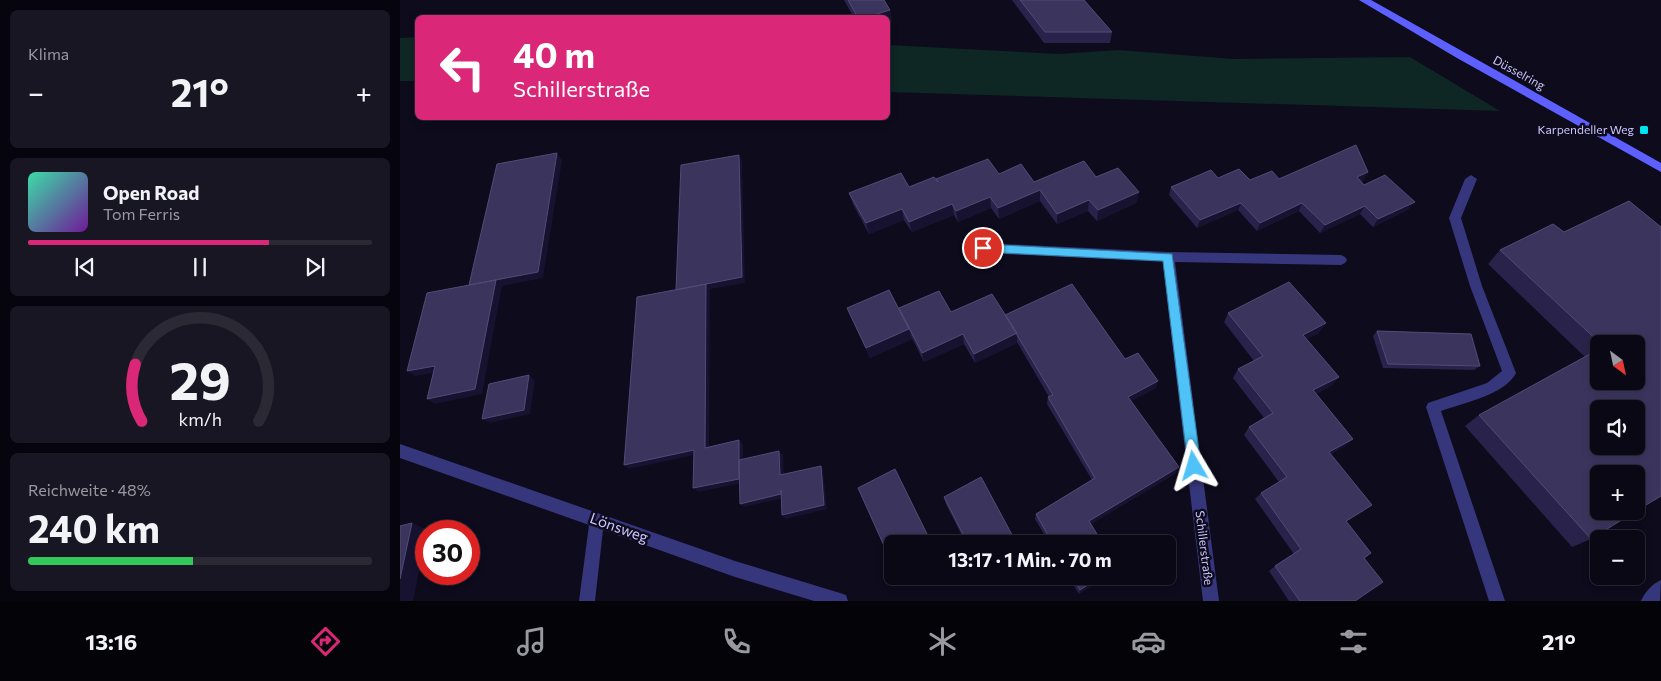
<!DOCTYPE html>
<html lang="de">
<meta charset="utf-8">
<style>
:root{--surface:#0a0815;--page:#181622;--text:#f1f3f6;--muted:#999aa0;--line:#2a2934;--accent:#db2777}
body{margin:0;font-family:Commissioner,sans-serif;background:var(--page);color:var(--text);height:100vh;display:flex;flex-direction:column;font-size:19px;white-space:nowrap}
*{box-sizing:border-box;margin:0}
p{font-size:16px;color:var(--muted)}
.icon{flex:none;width:28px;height:28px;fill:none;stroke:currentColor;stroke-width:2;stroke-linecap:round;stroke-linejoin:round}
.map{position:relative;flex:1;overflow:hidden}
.panel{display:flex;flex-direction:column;gap:10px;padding:10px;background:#06040c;width:400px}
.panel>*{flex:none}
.hud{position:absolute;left:15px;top:15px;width:475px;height:105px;border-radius:8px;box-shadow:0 2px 8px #0003,0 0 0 1px var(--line);background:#db2777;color:#fff;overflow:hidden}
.needle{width:32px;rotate:147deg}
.tools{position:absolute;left:1190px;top:335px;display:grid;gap:10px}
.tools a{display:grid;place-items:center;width:55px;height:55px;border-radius:8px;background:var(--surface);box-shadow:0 2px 8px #0003,0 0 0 1px var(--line);font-size:25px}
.speed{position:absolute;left:15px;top:520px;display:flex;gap:10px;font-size:25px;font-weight:700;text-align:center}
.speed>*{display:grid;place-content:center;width:65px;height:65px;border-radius:50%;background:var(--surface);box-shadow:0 2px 8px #0003,0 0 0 1px var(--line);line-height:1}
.speed .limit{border:8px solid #d22;background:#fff;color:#111}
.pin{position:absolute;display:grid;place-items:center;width:42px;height:42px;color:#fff;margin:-21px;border:2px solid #fff;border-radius:50%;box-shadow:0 1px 5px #0007}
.me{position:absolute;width:55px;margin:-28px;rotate:353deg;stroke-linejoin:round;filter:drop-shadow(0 0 4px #0008)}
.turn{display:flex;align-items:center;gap:18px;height:105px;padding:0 15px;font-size:22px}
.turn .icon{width:65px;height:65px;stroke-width:2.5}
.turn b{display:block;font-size:35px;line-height:42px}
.big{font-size:38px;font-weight:700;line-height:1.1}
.panel .tile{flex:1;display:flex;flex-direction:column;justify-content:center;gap:8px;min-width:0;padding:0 18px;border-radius:8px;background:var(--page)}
.panel .dial{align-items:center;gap:0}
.dial svg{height:130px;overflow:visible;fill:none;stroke:var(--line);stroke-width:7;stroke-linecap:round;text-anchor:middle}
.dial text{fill:var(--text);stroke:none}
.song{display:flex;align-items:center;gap:15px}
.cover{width:60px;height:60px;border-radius:8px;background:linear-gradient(135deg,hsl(160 70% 55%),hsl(280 70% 35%))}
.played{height:5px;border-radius:2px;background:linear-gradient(90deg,var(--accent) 70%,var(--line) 70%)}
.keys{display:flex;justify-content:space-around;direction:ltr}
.heat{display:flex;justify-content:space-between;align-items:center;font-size:28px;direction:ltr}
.charge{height:8px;border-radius:4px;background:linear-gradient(90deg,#34c759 48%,var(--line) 0)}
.trip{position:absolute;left:484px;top:535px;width:292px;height:50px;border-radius:8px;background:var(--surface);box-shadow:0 2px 8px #0003,0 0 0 1px var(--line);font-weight:700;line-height:50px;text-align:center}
.dock{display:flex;height:80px;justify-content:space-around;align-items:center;background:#040308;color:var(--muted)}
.dock .icon{width:35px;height:35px}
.dock .current{color:var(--accent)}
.dock b{font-size:22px;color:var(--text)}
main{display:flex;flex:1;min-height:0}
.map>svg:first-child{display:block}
.green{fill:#0e2624}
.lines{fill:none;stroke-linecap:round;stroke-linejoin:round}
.lane{fill:#36367c;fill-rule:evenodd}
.street{fill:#36367c;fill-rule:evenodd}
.secondary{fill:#5d60ff;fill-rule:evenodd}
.wall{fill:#29234b;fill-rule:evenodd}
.shaded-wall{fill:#171230}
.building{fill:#3b355e;stroke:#514c77;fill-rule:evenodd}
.route{fill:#4fc3f7;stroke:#337fa1}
.poi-dot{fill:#00e3f1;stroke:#0d0b1c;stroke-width:2}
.labels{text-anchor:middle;stroke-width:5;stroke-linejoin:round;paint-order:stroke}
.street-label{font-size:12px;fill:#cbc6ff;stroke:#0d0b1c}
.poi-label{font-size:12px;fill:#cbc6ff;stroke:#0d0b1c;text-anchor:end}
.near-street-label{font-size:15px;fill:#cbc6ff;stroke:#0d0b1c}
</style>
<main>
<section class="panel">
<div class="tile"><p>Klima</p>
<div class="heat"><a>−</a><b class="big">21°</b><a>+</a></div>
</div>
<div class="tile">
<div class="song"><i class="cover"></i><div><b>Open Road</b><p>Tom Ferris</p></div></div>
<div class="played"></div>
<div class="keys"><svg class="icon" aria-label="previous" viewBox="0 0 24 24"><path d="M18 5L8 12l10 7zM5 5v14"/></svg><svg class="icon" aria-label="pause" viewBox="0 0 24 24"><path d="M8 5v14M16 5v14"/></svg><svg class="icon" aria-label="next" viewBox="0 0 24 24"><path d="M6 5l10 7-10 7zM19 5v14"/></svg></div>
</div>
<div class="tile dial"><svg viewBox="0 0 100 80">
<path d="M14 69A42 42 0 1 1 86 69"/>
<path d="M14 69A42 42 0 0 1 10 34" stroke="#db2777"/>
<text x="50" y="56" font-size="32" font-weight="700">29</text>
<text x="50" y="72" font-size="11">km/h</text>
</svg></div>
<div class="tile"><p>Reichweite · 48%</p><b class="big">240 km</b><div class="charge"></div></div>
</section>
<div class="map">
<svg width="1261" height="601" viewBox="0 0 1261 601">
<rect width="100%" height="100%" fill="#0d0b1c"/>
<path class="green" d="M 17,37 L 17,81 L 0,81 L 0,38 Z
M 488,45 L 659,54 L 718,50 L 834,59 L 1010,57 L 1100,111 L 488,92 Z"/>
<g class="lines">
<path class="lane" d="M 1071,175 L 1077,179 L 1061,218 L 1082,286 L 1116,373 C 1105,395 1063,403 1041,411 L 1105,601 L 1089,601 L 1026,407 L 1028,403 L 1087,383 L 1102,371 L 1070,286 L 1049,218 L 1065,179 Z
M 583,243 L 768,252 L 772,254 L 774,257 L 772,260 L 768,262 L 583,253 L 579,251 L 577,248 L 579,245 Z"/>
<path class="street" d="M 768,252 L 941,255 L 945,257 L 947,260 L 945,263 L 941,265 L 775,262 L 819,601 L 803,601 L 762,257 L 764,254 Z
M 0,444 L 335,561 L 440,593 L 446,595 L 448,601 L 414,601 L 335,577 L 203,530 L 195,601 L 179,601 L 189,525 L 0,458 Z
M 1261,580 L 1260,601 L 1241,601 C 1245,592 1252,584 1261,580 Z"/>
<path class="secondary" d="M 959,0 L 971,0 L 1261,163 L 1261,172 L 1057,58 Z"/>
</g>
<path class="wall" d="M 444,0 L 484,0 L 490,10 L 492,22 L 488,23 L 488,18 L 454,18 Z
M 612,0 L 684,0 L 712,32 L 710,43 L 644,43 Z
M 599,174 L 634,182 L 696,177 L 739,192 L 736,203 L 697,221 L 688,211 L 657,224 L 640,201 L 599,219 L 591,208 L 558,222 L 554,215 L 512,232 L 504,220 L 469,234 L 453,204 L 449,193 L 509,187 Z
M 818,178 L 850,180 L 879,179 L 964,180 L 961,181 L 964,185 L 1009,209 L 973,227 L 960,214 L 920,233 L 899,211 L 857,231 L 838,210 L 797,228 L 769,195 L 771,187 Z
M 1229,201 L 1261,227 L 1261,496 L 1236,511 L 1236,474 L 1199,474 L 1199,511 L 1236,511 L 1191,539 L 1172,547 L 1065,426 L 1079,415 L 1185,357 L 1088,264 L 1100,250 L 1153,224 L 1164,232 ZM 1199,344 L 1236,344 L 1236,381 L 1199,381 ZM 1199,409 L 1236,409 L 1236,446 L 1199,446 Z
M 447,308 L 500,312 L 551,312 L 605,315 L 725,359 L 756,388 L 731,401 L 776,473 L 691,524 L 703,544 L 650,544 L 635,519 L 636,514 L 692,480 L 647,404 L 648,397 L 649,397 L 617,342 L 617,343 L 575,363 L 564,344 L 524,362 L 511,336 L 512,339 L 470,358 Z
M 828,313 L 919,333 L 906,339 L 939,377 L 932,385 L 916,394 L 953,439 L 945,446 L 931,454 L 963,512 L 946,522 L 964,558 L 955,601 L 889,601 L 869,571 L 875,566 L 894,554 L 855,499 L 861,493 L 879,482 L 844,435 L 849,427 L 864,418 L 833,378 L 838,369 L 854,361 L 824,322 Z
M 977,331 L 1080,366 L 1074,370 L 983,368 L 973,336 Z
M 544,497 L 617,544 L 566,544 L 546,504 Z
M 668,576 L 707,576 L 679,594 Z"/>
<path class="shaded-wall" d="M 490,10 L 492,22 L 488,23 L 488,18 L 464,18 Z
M 157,153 L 162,160 L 143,278 L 102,286 L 82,394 L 35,404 L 27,399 Z
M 339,155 L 342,162 L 345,283 L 310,289 L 309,452 L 305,448 L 280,295 Z
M 968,172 L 964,180 L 952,185 L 957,177 Z
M 640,190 L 640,201 L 599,219 L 598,208 Z
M 739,192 L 736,203 L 697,221 L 698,210 Z
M 590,197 L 591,208 L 558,222 L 556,211 Z
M 689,200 L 688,211 L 657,224 L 657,214 Z
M 1015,202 L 1009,209 L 973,227 L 978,219 Z
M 841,203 L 838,210 L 797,228 L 800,220 Z
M 902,203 L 899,211 L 857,231 L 860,223 Z
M 552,204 L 554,215 L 512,232 L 509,222 Z
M 965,206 L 960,214 L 920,233 L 925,225 Z
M 502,209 L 504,220 L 469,234 L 466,223 Z
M 926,323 L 919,333 L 897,344 L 903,335 Z
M 509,329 L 512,339 L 470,358 L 466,348 Z
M 617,333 L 617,343 L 575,363 L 574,354 Z
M 563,334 L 564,344 L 524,362 L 522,353 Z
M 35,366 L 42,371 L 15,376 L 7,371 Z
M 129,375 L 135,380 L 130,414 L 90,423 L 82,419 Z
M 939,377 L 932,385 L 906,399 L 913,390 Z
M 758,381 L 756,388 L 726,404 L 728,397 Z
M 953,439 L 945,446 L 922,459 L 929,452 Z
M 339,440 L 343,445 L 343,483 L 298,492 L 293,488 Z
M 294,450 L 299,454 L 229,469 L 224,465 Z
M 379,451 L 383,455 L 384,479 L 380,475 Z
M 421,466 L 423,470 L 427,509 L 386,519 L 382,515 Z
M 779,467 L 776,473 L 688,526 L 689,521 Z
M 381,494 L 385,498 L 344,507 L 340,504 Z
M 972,505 L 963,512 L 938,527 L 946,521 Z
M 12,523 L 28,530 L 28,531 L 26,531 L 26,539 L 13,601 L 0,601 L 0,579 Z
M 529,538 L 531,544 L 518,544 Z
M 702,576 L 707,576 L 679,594 L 680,590 Z"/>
<path class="building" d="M 448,0 L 484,0 L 490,10 L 464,18 L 458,18 Z
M 620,0 L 684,0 L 712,32 L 645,32 Z
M 956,145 L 968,172 L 957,177 L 964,185 L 985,175 L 1015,202 L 978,219 L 965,206 L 925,225 L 902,203 L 860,223 L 841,203 L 800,220 L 771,187 L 811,170 L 818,178 L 839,169 L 850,180 L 872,171 L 879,179 Z
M 157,153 L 138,272 L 69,285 L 97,164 Z
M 339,155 L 342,277 L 276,290 L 281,165 Z
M 588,159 L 599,174 L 621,164 L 634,182 L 684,161 L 696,177 L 718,168 L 739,192 L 698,210 L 689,200 L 657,214 L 640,190 L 598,208 L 590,197 L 556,211 L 552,204 L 509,222 L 502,209 L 466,223 L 449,193 L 501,173 L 509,187 L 534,177 L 538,182 L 536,179 Z
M 1229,201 L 1261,227 L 1261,496 L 1236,511 L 1236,474 L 1199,474 L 1199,511 L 1236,511 L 1191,539 L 1079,415 L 1199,349 L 1199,381 L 1236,381 L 1236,344 L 1201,344 L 1100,250 L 1153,224 L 1164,232 ZM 1199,409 L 1236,409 L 1236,446 L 1199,446 Z
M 96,280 L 75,389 L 27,399 L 35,366 L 7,371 L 27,293 Z
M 889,282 L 926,323 L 903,335 L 939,377 L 913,390 L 953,439 L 929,452 L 972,505 L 946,521 L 971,553 L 964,558 L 983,582 L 955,601 L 900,601 L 875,566 L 901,549 L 861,493 L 887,477 L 849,427 L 873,413 L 838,369 L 863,356 L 828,313 Z
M 306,284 L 305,448 L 339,440 L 339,479 L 293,488 L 294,450 L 224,465 L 237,297 Z
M 672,284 L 725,359 L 738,353 L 758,381 L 728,397 L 779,467 L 689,521 L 703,544 L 653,544 L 636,514 L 695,478 L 648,397 L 653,395 L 605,315 Z
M 489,290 L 509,329 L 466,348 L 447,308 Z
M 539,291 L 551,312 L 592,294 L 617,333 L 574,354 L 563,334 L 522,353 L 499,308 Z
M 977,331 L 1071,334 L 1080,366 L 988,364 Z
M 129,375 L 124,410 L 82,419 L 89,384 Z
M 379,451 L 380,475 L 421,466 L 424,505 L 382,515 L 381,490 L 381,494 L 340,504 L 339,460 Z
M 495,469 L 529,538 L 518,544 L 492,544 L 492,558 L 490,559 L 458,488 Z
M 581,477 L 617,544 L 568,544 L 544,497 Z
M 12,523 L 0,579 L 0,526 Z
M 672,576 L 702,576 L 680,590 Z"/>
<path class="route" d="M 583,244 L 772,254 L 801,466 L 799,470 L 794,472 L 790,470 L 788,466 L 763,261 L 583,252 L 578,248 Z"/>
<rect class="poi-dot" x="1239" y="125" width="10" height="10" rx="2.5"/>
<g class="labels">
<g class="street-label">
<text transform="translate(1119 73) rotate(29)" y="4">Düsselring</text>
<text transform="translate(804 548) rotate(83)" y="4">Schillerstraße</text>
</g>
<g class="poi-label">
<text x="1234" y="134">Karpendeller Weg</text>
</g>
<g class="near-street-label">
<text transform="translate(219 528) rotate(20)" y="5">Lönsweg</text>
</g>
</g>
</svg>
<div class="tools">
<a><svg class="needle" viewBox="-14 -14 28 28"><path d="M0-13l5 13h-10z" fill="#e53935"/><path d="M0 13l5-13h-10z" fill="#999aa0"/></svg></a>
<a><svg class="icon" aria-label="sound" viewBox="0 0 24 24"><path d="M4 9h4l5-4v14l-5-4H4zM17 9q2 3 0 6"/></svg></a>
<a>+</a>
<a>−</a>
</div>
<div class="speed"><div class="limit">30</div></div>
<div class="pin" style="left:583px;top:248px;background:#d93025"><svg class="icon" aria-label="arrive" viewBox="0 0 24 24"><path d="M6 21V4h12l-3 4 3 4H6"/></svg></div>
<svg class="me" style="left:794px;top:466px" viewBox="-20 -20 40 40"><path d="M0-17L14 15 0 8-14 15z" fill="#4fc3f7" stroke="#fff" stroke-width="4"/></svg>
<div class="trip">13:17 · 1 Min. · 70 m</div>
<div class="hud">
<div class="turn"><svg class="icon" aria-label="left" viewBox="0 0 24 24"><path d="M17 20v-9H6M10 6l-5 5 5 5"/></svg><div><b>40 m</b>Schillerstraße</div></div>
</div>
</div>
</main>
<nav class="dock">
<b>13:16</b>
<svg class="icon current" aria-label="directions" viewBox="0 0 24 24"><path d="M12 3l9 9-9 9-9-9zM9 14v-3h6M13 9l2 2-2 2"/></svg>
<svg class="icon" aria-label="music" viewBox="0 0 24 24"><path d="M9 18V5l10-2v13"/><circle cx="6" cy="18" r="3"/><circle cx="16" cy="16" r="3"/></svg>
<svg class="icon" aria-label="phone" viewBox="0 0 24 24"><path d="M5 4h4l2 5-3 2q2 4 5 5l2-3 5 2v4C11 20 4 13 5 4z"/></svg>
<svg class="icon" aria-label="climate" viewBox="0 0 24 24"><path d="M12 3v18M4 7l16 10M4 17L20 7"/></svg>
<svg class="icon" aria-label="car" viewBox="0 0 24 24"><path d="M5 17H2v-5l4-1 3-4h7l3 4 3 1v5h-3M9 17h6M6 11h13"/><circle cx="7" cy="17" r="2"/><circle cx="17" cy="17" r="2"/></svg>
<svg class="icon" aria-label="filters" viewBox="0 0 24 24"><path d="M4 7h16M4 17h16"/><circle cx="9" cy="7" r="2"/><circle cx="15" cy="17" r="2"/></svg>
<b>21°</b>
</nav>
